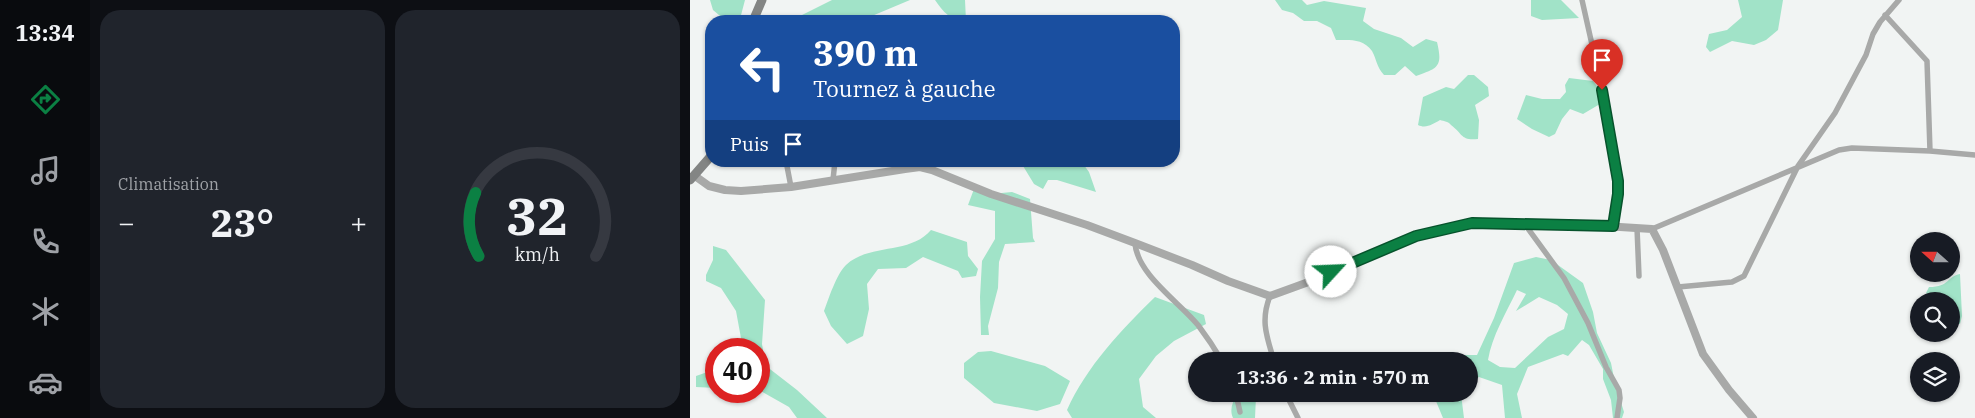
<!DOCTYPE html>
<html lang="fr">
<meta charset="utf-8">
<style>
:root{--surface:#171b24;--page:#20242c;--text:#f1f3f6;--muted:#9ea1a6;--line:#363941;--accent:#0b8043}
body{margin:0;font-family:"IBM Plex Serif",serif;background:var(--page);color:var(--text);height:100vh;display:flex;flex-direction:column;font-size:19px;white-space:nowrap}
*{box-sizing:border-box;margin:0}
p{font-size:16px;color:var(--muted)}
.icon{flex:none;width:28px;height:28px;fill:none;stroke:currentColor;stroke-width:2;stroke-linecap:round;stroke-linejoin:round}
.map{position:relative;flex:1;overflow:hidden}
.side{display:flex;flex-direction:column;gap:10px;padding:10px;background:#0d0f14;width:600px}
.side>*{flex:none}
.top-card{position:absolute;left:15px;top:15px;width:475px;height:152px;border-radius:20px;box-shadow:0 1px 4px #0004;background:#1a4fa0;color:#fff;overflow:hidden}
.needle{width:32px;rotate:291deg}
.buttons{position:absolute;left:1220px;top:232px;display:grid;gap:10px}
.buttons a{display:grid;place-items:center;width:50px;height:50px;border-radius:50%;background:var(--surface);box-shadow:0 1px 4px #0004;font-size:25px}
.speed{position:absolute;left:15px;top:338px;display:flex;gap:10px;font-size:25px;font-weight:700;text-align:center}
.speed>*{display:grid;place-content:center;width:65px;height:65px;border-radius:50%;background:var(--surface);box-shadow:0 1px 4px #0004;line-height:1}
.speed .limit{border:8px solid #d22;background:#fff;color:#111}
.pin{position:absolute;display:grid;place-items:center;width:42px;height:42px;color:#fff;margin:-51px -21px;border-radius:50% 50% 50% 0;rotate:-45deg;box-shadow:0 0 5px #0007}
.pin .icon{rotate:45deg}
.me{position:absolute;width:55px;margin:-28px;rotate:65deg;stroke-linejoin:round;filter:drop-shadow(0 0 4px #0008)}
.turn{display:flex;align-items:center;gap:18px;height:105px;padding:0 25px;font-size:22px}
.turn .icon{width:65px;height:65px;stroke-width:2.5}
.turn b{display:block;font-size:35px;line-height:42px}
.then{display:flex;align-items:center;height:48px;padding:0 25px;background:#0003;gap:10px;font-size:19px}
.big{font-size:38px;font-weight:700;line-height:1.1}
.side .tile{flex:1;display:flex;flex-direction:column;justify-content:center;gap:8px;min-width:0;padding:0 18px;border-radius:20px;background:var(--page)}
.side .dial{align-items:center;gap:0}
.dial svg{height:130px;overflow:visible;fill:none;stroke:var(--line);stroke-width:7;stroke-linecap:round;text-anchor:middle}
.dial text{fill:var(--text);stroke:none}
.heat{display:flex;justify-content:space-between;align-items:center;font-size:28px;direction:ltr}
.side .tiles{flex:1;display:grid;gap:10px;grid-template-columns:repeat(2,1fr)}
.trip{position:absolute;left:498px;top:352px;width:290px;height:50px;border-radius:25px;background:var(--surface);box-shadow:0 1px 4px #0004;font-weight:700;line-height:50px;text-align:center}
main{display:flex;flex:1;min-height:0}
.tab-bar{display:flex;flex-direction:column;width:90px;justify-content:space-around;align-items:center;background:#090b0e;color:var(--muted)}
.tab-bar .icon{width:35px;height:35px}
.tab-bar .active{color:var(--accent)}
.tab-bar b{font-size:22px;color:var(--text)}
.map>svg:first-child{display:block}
.green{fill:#a1e3c8;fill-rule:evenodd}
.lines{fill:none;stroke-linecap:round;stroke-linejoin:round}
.minor{stroke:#a8a9a8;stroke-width:5.5}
.tertiary{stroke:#a8a9a8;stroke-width:8}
.secondary{stroke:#838584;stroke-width:9}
.route-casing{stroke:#07532c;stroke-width:12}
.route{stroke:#0b8043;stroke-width:9}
</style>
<main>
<nav class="tab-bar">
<b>13:34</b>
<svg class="icon active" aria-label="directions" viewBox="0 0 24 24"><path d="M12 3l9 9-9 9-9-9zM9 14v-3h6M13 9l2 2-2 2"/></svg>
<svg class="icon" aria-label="music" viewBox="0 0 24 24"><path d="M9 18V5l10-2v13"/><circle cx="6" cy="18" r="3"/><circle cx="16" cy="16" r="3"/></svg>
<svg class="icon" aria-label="phone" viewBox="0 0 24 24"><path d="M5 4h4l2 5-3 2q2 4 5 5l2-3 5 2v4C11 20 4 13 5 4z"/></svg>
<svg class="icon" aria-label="climate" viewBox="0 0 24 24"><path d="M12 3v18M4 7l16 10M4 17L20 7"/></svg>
<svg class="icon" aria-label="car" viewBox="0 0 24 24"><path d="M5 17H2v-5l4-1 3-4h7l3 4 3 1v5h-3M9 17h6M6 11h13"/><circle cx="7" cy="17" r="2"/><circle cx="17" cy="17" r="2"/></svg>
</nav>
<section class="side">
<div class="tiles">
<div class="tile"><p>Climatisation</p>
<div class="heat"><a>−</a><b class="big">23°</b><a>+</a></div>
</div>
<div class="tile dial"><svg viewBox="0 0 100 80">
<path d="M14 69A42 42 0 1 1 86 69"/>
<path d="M14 69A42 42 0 0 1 12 30" stroke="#0b8043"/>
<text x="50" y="56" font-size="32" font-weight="700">32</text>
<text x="50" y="72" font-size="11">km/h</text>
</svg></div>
</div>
</section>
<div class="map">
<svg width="1285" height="418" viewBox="0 0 1285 418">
<rect width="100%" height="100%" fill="#f1f4f3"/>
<path class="green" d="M 20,0 L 55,0 L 50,19 L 36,21 L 23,10 Z
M 142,0 L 220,0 L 170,21 L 89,21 L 110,16 Z
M 245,0 L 275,0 L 276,21 C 261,21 253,12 245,0 Z
M 585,0 L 612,0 L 617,5 L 634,1 L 676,8 L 673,21 L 684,29 L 711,38 L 723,47 L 736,39 L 747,42 C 753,67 748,68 726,76 L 715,66 L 705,75 L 694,75 C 686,66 687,60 682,51 C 673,38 659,40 646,40 L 641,28 L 627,21 L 614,21 L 603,13 L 592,10 Z
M 841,0 L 871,0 L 889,18 L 852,20 L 841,16 Z
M 1048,0 L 1093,0 L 1088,30 L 1076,40 L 1064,45 L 1042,41 L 1020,52 L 1016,47 L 1019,34 L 1037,30 L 1052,17 Z
M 778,75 L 784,75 L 798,87 L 799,96 L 785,105 L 789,120 L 788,139 C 771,141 773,134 761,125 C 759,122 754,121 750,120 C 743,124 736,129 728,125 L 733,97 L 756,87 L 764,89 Z
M 879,78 L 903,81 L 909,89 L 910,104 L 893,114 L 880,109 L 872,119 L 865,134 L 859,137 L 842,129 L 827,119 L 836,95 L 852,99 L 870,99 L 876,92 L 875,85 Z
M 330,161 L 391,161 L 399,172 L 406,192 L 367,180 L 358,180 L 353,189 L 344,184 Z
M 284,189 L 301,194 L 322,192 L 340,199 L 343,238 L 345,242 L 315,244 L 309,262 L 308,288 L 298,326 L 299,335 L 291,335 L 290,297 L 292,261 L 305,239 L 305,211 L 278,205 Z
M 241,230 L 277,242 L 278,256 L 288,269 L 286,276 L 272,278 L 268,271 L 233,257 L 216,268 L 188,269 L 177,284 L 179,309 L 173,336 L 157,344 L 141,326 L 134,311 C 139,298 146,275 156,265 C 179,243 220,255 241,230 Z
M 23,246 L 36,250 L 75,300 L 72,344 L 76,366 L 107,390 L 137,418 L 107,418 L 99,407 L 69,390 L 69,349 L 53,349 L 46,311 L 31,288 L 16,281 L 16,275 L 23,260 Z
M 846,257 L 861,260 L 893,283 L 903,312 L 907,333 L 921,363 L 925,383 L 934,412 L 932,418 L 923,418 L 921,400 L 913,379 L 913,369 L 899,345 L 892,340 L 878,356 L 873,354 L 838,367 L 827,394 L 832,418 L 815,418 L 812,385 L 789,377 L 779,382 L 779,361 L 761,361 L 772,355 L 787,355 L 804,318 L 824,263 ZM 827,290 L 836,294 L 826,311 L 849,297 L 867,305 L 878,314 L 874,329 L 858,337 L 825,368 L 810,367 L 798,360 C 802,336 816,313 827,290 Z
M 1270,274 L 1272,316 L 1270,324 L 1261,323 L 1261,301 L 1245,301 L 1236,293 L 1239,287 C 1260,287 1257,276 1270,274 Z
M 465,297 L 514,315 L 516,324 L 484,341 L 466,356 L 449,379 L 453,407 L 466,418 L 382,418 L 377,410 C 397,366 431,330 465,297 Z
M 301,351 L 355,366 L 380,381 L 370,404 L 347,411 L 304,403 L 274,378 L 274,363 L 288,352 Z
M 26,369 L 26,388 L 6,387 L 6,376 Z
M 547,394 L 563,394 L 566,397 L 565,418 L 543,418 C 539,409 543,402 547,394 Z
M 743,394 L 771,394 L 774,418 L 753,418 Z"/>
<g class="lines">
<path class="minor" d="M 892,0 L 916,107 L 926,161 L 928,194 L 923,226
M 1195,15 L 1237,61 L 1240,151
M 96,161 L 101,187
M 143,180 L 145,161
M 834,223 L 874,278 L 898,323 L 916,367 L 929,390 L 930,398 L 927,418
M 947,228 L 949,276
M 962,229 L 1149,150 L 1162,148 L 1240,151 L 1285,155
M 445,243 C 447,274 489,302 508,325 C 517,337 525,349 532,361
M 988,287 L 1042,282 L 1054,276 L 1108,166 L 1145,113 L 1176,55 L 1183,34 L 1190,22 L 1209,0
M 580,296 C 570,321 577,337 584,361
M 546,394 L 550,412
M 596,394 L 608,418"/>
<path class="tertiary" d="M 5,176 L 19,186 L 35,190 L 51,191 L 101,187 L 215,169 L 230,167 L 242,170 L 301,194 L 397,225 L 445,243 L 502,265 L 538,281 L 580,296 L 624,280 L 726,236 L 782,223 L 930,227 L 962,229 L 973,250 L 1013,354 L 1039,390 L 1063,418"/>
<path class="secondary" d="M 63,21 L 72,0
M 0,180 L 21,156"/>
</g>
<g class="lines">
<defs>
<path id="route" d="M 641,272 L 726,236 L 782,223 L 923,226 L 928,194 L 928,181 L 912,90"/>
</defs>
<use href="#route" class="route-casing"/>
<use href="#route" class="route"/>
</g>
</svg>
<div class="buttons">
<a><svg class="needle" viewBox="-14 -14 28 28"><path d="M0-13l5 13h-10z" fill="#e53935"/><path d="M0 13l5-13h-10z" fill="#9ea1a6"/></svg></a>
<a><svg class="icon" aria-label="search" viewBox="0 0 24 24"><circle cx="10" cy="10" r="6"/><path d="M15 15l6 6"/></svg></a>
<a><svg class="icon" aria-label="layers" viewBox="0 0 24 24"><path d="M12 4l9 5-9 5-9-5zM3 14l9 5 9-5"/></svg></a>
</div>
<div class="speed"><div class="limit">40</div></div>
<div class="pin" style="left:912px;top:90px;background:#d93025"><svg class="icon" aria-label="arrive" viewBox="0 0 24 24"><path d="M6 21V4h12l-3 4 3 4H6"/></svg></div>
<svg class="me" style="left:641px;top:272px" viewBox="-20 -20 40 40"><circle r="19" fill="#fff"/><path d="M0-13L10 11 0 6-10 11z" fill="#0b8043"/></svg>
<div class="trip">13:36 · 2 min · 570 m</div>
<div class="top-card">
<div class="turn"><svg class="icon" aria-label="left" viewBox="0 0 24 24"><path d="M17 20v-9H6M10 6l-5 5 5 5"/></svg><div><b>390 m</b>Tournez à gauche</div></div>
<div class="then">Puis<svg class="icon" aria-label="arrive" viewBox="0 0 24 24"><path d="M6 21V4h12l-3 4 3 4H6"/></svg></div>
</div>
</div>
</main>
